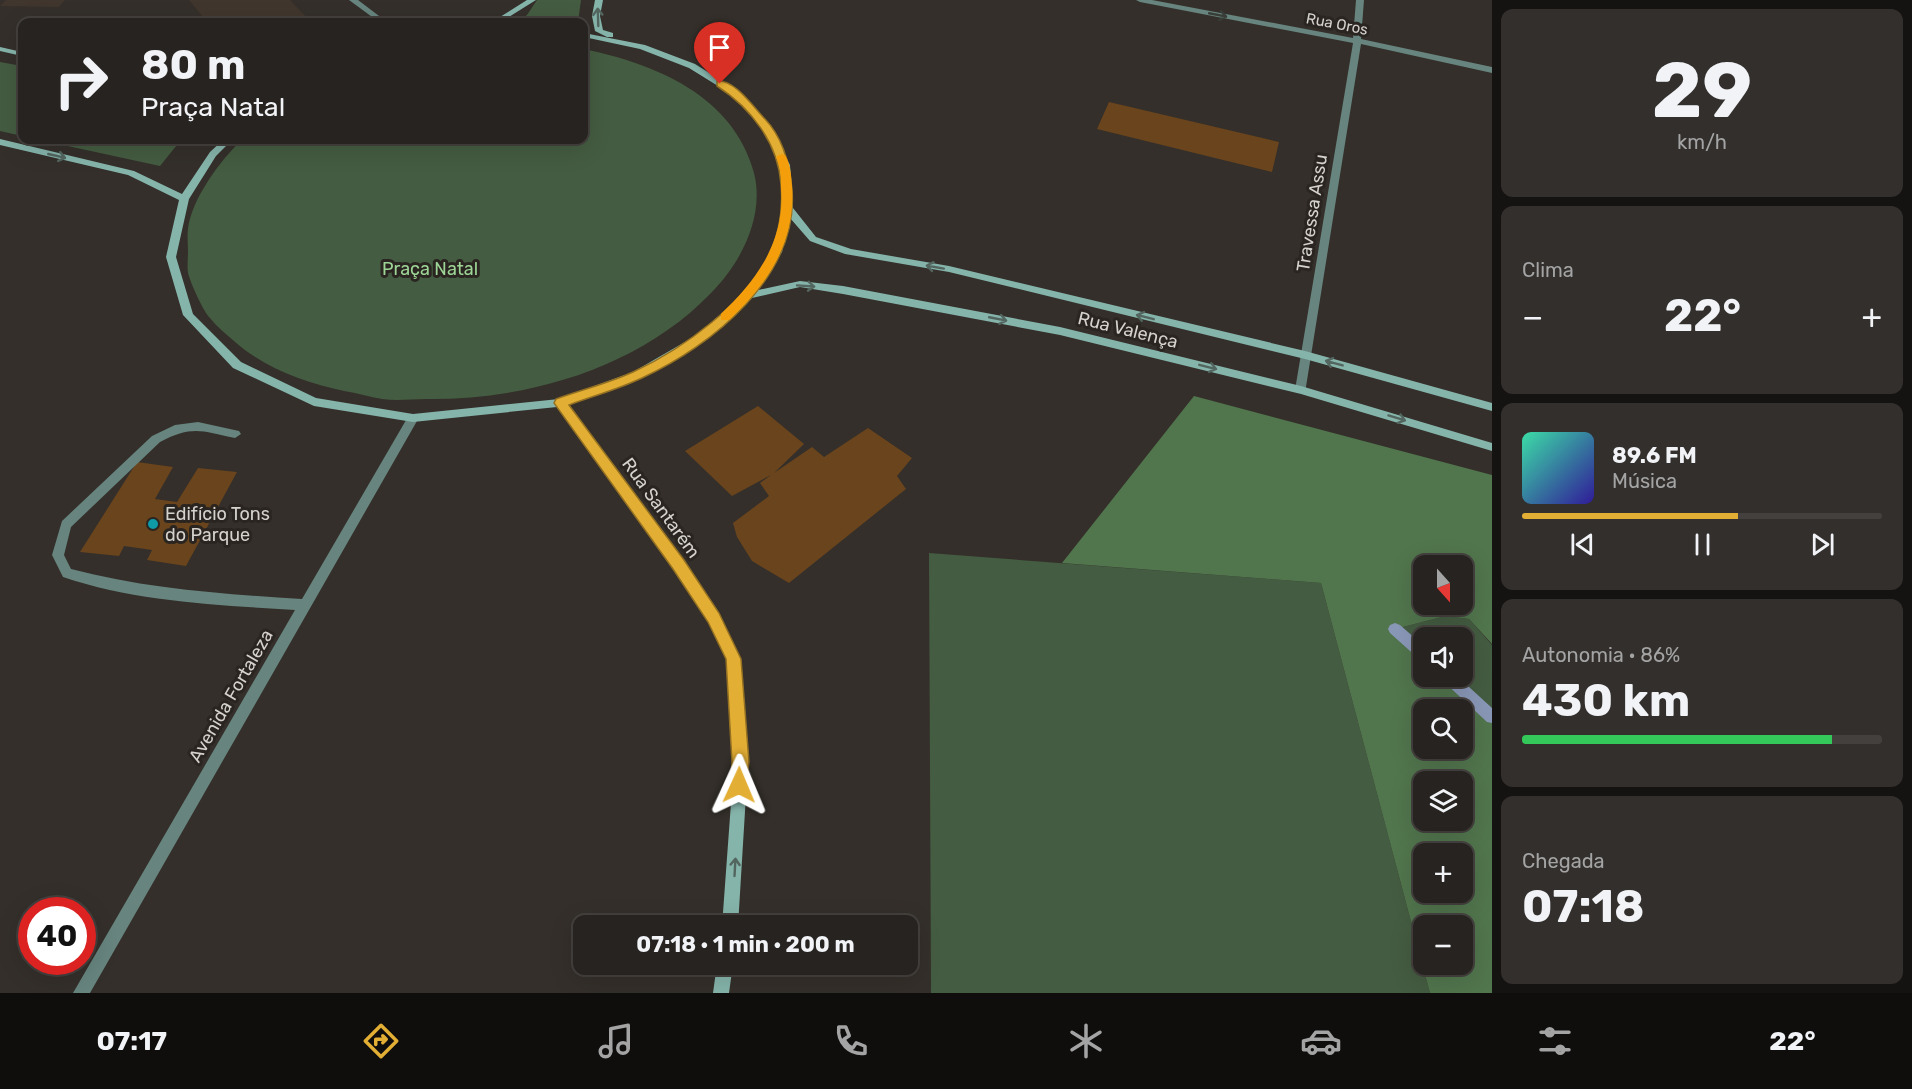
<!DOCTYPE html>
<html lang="pt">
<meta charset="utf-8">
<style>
:root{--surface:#272320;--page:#332f2d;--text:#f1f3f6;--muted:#a4a4a5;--line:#43403e;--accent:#e3ae34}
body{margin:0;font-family:Rubik,sans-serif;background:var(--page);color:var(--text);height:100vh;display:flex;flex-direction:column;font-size:22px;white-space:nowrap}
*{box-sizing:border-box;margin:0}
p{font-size:20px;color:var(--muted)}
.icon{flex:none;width:33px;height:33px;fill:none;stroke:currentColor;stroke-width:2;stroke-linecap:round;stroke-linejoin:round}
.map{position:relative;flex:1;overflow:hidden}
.side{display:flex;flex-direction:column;gap:9px;padding:9px;background:#151312;width:420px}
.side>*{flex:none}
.hud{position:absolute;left:18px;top:18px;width:570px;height:126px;border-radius:12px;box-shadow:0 6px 24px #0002,0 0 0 2px var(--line);background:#272320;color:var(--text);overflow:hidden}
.needle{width:39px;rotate:159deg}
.tools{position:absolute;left:1413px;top:555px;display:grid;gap:12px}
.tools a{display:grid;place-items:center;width:60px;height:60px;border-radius:12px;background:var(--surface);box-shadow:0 6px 24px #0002,0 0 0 2px var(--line);font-size:30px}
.speed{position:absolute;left:18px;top:897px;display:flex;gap:12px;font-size:30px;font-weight:700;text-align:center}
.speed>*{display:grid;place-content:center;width:78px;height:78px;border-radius:50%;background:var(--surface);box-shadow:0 6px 24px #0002,0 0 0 2px var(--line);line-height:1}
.speed .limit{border:9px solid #d22;background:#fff;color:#111}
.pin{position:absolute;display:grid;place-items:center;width:51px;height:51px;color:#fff;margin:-62px -26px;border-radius:50% 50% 50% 0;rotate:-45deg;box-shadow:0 0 6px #0007}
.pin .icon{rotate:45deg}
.me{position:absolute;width:66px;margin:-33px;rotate:1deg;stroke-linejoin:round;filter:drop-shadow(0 0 4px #0008)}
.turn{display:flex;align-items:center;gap:21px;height:126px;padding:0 24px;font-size:27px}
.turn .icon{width:78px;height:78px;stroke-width:2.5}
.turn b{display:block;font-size:42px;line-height:51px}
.big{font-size:45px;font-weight:700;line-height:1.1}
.side .tile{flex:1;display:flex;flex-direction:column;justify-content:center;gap:9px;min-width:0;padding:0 21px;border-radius:12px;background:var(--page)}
.side .dial{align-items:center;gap:0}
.dial b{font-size:78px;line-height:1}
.song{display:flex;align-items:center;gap:18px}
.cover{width:72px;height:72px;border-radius:9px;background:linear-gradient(135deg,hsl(160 70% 55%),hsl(250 70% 35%))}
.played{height:6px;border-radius:3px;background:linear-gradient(90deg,var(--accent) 60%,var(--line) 60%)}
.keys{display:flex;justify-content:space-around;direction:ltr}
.heat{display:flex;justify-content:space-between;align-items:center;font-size:33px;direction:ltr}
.charge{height:9px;border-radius:4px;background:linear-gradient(90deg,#34c759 86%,var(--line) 0)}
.trip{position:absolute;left:573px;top:915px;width:345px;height:60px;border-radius:12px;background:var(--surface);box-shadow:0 6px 24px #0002,0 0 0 2px var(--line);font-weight:700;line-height:60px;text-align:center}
.tabs{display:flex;height:96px;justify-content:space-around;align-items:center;background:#100e0d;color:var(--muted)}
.tabs .icon{width:42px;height:42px}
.tabs .current{color:var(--accent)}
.tabs b{font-size:27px;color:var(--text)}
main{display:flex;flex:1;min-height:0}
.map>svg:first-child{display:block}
.built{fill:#40362d}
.green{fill:#445c41}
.forest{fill:#51754d;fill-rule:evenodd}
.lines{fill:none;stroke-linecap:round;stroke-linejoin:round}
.stream{fill:#8997b6;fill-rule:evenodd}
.building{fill:#69441c}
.lane{fill:#67847e;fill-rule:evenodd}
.street{fill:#67847e;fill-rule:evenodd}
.secondary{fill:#85b4ab;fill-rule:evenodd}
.oneway{stroke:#393d38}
.oneway2{stroke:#53655f}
.route{fill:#e3ae34;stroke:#947122;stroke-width:1.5}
.slow{fill:#f59e0b}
.culture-dot{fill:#0f9aa8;stroke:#2a2520;stroke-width:2}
.labels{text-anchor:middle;stroke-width:6;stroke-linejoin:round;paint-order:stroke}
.far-street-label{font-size:15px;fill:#d5d2ce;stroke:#2a2520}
.street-label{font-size:18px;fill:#d5d2ce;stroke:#2a2520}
.park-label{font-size:18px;fill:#9dd596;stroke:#2a2520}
.poi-label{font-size:18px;fill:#d5d2ce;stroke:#2a2520;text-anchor:start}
</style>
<main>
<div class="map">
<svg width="1492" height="993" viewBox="0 0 1492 993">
<rect width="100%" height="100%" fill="#342f2a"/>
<path class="built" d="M 6,0 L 65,0 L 59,7 L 0,6 Z
M 189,0 L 290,0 L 311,22 L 207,22 Z"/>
<path class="green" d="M 537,0 L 581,0 L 578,22 L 517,22 L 527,15 Z
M 584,49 C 655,64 733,95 754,173 C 765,216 741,263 711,293 C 639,368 528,400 427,399 C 412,399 397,401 382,399 C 370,397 357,393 344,391 C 305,383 264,368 234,341 C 226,334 217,327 210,318 C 203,311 191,284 188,273 C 187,267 188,258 188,251 C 188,244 187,236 188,229 C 191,200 221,159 242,140 L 584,140 Z
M 0,62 L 22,66 L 22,136 L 0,131 Z
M 40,140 L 181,140 L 160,166 Z
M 929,553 L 1321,583 L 1430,993 L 931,993 Z
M 1446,616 L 1469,619 L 1492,645 L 1492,717 L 1447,677 L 1462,676 L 1462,638 L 1424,638 L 1423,655 L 1395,629 Z"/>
<path class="forest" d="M 1194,396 L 1492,475 L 1492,644 L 1469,619 L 1446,616 L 1395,629 L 1423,656 L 1424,676 L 1446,677 L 1492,719 L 1492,993 L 1430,993 L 1321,583 L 1062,563 ZM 1424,566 L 1462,566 L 1462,604 L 1424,604 ZM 1424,710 L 1462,710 L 1462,748 L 1424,748 ZM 1424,782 L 1462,782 L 1462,820 L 1424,820 ZM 1424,854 L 1462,854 L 1462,892 L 1424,892 ZM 1424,926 L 1462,926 L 1462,964 L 1424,964 Z"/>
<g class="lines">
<path class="stream" d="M 1395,623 L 1400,625 L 1424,646 L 1424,661 L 1419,659 L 1390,633 L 1388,629 L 1390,625 Z
M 1440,676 L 1457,676 L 1492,708 L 1492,723 L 1487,722 L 1442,680 Z"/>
</g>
<path class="building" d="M 1109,102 L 1279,142 L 1272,172 L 1097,129 Z
M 758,406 L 804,444 L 774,473 L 812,447 L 824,457 L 868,428 L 912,458 L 897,476 L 906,489 L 789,583 L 752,561 L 737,537 L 733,523 L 769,496 L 760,483 L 771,475 L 732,496 L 685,451 Z
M 137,462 L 173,467 L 155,499 L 177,502 L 198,468 L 237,472 L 186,566 L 147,560 L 152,550 L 124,546 L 119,556 L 80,552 Z"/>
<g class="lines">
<path class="lane" d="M 349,0 L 358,0 L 387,22 L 379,22 Z"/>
<path class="street" d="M 1136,0 L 1152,0 L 1353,38 L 1356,0 L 1364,0 L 1361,39 L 1492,67 L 1492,73 L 1361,44 L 1305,393 L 1297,393 L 1295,390 L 1353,43 L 1140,2 Z
M 413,414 L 417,415 L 419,418 L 417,421 L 90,993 L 73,993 L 295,610 C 218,605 136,602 63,577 L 52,555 L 62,521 L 152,436 L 175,425 L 198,422 L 239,431 L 241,434 L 235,438 C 202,431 192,425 160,442 L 71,527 L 64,555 L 71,569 C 147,589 224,594 302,599 L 409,415 Z"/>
<path class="secondary" d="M 527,0 L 536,0 L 501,22 L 492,22 Z
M 595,0 L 603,0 L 600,16 L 603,30 L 613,33 L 613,37 L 607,37 L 595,31 L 592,16 Z
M 584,33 L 645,45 L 695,64 L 737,90 L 770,126 L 790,165 L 793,208 L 816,237 L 851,249 L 949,266 L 1305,351 L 1492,403 L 1492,411 L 1305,359 L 949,272 L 845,254 L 810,241 L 790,218 L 782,252 L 758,290 L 800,281 L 843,286 L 1060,327 L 1301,386 L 1492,443 L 1492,451 L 1301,394 L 1060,335 L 843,294 L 800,287 L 752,298 L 705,341 L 641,378 L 567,405 L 683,561 L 718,614 L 740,659 L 748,762 L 738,926 L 722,926 L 734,762 L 726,659 L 708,622 L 675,569 L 557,407 L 413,422 L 314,406 L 233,368 L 183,315 L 166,257 L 179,200 L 128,175 L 0,145 L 0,139 L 134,171 L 182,194 L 210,152 L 223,140 L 232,140 L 216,156 L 189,199 L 176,257 L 193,314 L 241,362 L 316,398 L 413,414 L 559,399 L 633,372 L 697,335 L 745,293 L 772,252 L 783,209 L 780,165 L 762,127 L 731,94 L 689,68 L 640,49 L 584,37 Z
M 0,47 L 22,52 L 22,56 L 0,51 Z
M 717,964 L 733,964 L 729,993 L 713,993 Z"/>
</g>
<defs><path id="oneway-shaft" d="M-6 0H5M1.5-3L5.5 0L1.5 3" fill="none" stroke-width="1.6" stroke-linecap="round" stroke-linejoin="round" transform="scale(1.5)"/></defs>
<use class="oneway" href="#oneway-shaft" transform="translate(1218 15) rotate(11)"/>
<g class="oneway2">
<use href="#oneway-shaft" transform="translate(598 17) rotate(-92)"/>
<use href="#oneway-shaft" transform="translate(57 156) rotate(13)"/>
<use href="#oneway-shaft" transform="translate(935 267) rotate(-170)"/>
<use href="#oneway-shaft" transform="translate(806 286) rotate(4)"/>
<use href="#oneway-shaft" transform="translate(1145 317) rotate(-166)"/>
<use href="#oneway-shaft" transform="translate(998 319) rotate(11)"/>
<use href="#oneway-shaft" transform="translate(1334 363) rotate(-165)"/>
<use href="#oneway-shaft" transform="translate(1208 367) rotate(14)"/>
<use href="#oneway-shaft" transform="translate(1397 418) rotate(17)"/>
<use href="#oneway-shaft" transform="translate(735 867) rotate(-87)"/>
</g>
<path class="route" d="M 717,81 C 735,79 754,108 765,119 C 783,138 790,166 792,190 C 799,276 712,346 642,378 C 619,389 593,396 569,405 L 684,560 L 719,613 L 741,659 L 749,762 L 745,790 L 739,793 L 734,790 L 731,785 L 732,762 L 726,659 L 708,622 L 673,569 L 554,403 L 556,399 C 581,390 609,383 633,372 C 683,349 748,302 771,251 C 780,230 783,207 781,184 C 778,143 751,108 717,86 Z"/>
<path class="slow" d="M 781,154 L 785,155 C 791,165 791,175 792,186 C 796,241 768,284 729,320 L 721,320 L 721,314 C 757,280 785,241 781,189 C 781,178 781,167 776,157 Z"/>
<circle class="culture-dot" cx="153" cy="524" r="6"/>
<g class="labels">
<g class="far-street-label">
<text transform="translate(1337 24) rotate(11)" y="5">Rua Oros</text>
</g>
<g class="street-label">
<text transform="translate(1312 213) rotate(-81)" y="6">Travessa Assu</text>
<text transform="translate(1128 330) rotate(14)" y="6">Rua Valença</text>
<text transform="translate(661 508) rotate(54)" y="6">Rua Santarém</text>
<text transform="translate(231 696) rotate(-60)" y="6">Avenida Fortaleza</text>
</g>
<g class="park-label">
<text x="430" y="275">Praça Natal</text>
</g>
<g class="poi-label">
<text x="165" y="520">Edifício Tons<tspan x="165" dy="21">do Parque</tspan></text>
</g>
</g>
</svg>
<div class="tools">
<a><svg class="needle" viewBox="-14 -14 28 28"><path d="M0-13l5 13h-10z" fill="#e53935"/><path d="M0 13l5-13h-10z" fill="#a4a4a5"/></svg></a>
<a><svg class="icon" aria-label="sound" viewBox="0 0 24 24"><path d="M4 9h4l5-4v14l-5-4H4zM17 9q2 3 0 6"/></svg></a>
<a><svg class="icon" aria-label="search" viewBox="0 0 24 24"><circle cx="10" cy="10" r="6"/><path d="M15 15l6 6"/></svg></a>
<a><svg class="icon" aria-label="layers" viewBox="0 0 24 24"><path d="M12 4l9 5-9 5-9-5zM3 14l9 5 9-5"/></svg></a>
<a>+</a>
<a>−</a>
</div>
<div class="speed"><div class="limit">40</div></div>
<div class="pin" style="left:720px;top:84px;background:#d93025"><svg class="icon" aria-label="arrive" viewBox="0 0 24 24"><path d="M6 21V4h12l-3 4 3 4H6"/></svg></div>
<svg class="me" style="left:739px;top:785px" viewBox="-20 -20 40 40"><path d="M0-17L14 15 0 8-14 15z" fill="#e3ae34" stroke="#fff" stroke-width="4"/></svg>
<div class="trip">07:18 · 1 min · 200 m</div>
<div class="hud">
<div class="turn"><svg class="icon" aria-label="right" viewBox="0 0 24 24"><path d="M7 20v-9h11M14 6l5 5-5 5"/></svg><div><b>80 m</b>Praça Natal</div></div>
</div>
</div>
<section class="side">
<div class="tile dial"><b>29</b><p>km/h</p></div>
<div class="tile"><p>Clima</p>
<div class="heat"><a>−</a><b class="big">22°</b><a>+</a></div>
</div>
<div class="tile">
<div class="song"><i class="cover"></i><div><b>89.6 FM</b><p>Música</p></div></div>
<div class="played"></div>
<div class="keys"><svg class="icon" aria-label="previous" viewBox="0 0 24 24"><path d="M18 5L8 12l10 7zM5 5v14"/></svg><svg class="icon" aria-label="pause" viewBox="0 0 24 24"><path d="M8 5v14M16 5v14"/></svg><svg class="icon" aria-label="next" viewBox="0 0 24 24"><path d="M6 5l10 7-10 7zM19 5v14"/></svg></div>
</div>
<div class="tile"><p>Autonomia · 86%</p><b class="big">430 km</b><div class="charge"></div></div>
<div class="tile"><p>Chegada</p><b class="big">07:18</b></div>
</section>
</main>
<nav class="tabs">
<b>07:17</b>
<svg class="icon current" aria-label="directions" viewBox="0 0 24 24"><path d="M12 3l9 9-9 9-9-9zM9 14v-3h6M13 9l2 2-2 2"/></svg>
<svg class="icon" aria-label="music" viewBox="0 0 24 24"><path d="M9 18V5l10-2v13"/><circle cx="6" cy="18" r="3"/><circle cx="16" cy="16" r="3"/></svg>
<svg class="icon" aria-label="phone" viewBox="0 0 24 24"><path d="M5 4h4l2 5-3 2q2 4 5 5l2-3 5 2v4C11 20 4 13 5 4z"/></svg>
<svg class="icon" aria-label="climate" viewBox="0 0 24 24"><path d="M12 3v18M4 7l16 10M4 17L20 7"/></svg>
<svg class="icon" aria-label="car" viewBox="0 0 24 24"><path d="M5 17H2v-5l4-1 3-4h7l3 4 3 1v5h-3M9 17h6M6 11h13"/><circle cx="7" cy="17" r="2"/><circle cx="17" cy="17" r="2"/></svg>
<svg class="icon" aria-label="filters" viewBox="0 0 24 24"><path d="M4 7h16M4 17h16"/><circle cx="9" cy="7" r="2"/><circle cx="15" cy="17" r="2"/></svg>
<b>22°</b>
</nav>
